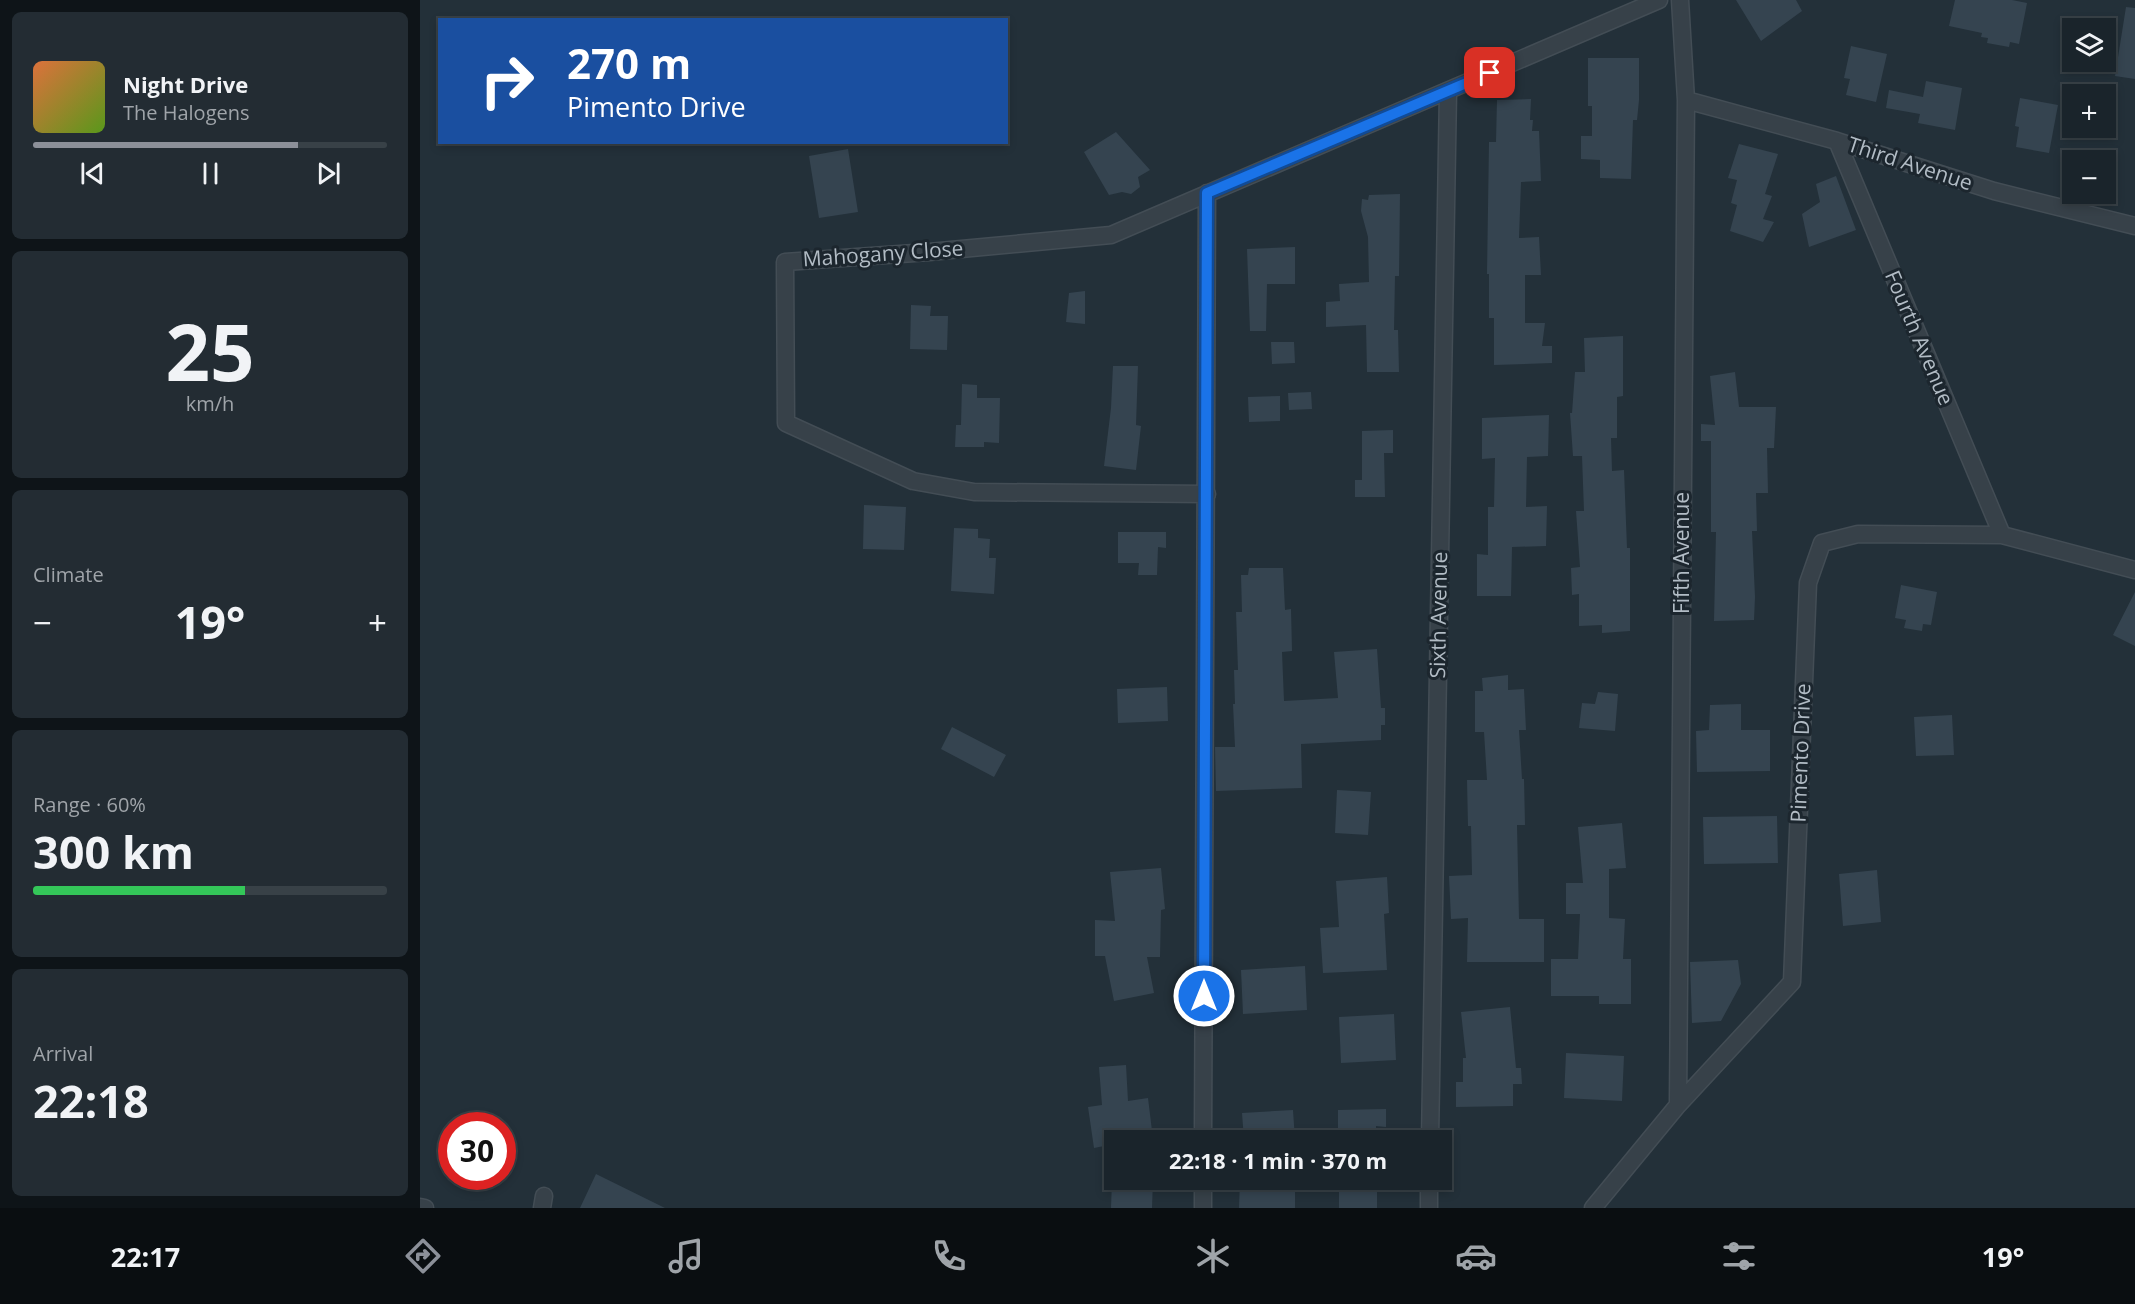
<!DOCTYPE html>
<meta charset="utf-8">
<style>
:root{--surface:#1a242b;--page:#232c33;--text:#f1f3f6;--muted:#9fa4a9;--line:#384147;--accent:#8c9099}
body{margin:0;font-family:"Open Sans",sans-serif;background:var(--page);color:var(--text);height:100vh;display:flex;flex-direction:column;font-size:22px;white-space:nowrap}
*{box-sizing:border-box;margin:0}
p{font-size:20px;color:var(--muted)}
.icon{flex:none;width:33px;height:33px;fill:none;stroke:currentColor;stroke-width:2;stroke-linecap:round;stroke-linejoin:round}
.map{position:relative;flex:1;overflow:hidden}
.drawer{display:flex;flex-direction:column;gap:12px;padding:12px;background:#0e1418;width:420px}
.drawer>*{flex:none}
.guide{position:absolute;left:18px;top:18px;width:570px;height:126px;border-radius:0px;box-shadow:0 3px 9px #0003,0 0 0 2px var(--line);background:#1a4fa0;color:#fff;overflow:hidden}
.fabs{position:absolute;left:1642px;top:18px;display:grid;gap:12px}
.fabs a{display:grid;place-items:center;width:54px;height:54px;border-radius:0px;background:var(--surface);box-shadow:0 3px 9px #0003,0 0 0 2px var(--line);font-size:30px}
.speed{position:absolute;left:18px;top:1112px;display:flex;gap:12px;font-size:30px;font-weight:700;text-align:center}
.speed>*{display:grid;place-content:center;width:78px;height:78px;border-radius:50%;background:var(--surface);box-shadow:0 3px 9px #0003,0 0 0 2px var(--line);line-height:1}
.speed .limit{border:9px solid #d22;background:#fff;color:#111}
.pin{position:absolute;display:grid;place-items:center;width:51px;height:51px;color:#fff;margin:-26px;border-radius:12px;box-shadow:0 3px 9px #0006}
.me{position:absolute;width:66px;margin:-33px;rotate:0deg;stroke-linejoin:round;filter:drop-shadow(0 0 4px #0008)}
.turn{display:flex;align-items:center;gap:21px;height:126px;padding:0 30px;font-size:27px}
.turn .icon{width:78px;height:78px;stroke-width:2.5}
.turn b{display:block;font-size:42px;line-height:51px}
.big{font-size:45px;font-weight:700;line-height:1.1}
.drawer .tile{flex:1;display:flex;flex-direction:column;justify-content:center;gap:9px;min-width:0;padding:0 21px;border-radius:9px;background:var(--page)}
.drawer .dial{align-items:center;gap:0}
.dial b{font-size:78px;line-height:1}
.song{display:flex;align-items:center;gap:18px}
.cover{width:72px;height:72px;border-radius:9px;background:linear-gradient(135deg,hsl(20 70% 55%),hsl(90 70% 35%))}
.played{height:6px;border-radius:3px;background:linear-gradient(90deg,var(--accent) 75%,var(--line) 75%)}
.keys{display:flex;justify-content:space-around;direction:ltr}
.heat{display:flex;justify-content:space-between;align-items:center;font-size:33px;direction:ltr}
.charge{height:9px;border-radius:4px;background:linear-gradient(90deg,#34c759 60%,var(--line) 0)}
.trip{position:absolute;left:684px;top:1130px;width:348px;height:60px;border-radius:0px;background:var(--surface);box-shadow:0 3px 9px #0003,0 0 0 2px var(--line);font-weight:700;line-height:60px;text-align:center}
.menu{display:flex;height:96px;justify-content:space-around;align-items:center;background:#0a0e11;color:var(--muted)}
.menu .icon{width:42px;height:42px}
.menu .on{color:var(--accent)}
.menu b{font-size:27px;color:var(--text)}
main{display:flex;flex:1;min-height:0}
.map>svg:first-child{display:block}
.building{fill:#354450}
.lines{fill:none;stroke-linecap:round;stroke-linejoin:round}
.minor-casing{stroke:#434d55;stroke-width:19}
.minor{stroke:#374149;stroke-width:16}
.route-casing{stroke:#114b97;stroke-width:15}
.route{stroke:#1a73e8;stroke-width:10}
.labels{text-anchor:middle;stroke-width:6;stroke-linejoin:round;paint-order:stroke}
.street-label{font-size:21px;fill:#b2bcc5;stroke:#1c262e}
</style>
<main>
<section class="drawer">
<div class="tile">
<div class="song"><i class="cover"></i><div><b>Night Drive</b><p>The Halogens</p></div></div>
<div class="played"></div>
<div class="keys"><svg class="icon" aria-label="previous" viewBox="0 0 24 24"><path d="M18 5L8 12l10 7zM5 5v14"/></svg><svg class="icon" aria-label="pause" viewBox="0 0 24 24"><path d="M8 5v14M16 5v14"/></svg><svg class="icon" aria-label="next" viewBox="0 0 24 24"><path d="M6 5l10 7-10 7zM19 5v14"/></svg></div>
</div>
<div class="tile dial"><b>25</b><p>km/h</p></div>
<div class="tile"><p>Climate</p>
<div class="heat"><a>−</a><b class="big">19°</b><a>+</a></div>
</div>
<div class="tile"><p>Range · 60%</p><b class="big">300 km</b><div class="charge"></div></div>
<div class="tile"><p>Arrival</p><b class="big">22:18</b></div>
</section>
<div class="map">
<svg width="1715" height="1208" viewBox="0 0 1715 1208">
<rect width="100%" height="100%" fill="#233039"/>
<path class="building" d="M 1316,0 L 1376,0 L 1382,11 L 1341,41 Z
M 1535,0 L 1592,0 L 1607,3 L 1599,44 L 1590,42 L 1589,47 L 1567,43 L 1568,38 L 1561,37 L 1562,33 L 1529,26 Z
M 1706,7 L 1715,8 L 1715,79 L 1695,76 Z
M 1431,46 L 1467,54 L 1456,102 L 1426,95 L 1430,79 L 1424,78 Z
M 1168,58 L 1219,58 L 1219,100 L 1217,120 L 1213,120 L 1211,179 L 1180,178 L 1180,160 L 1161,159 L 1161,136 L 1172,136 L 1172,106 L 1168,106 Z
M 1506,81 L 1542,88 L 1535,130 L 1498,123 L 1500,114 L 1466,108 L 1469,90 L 1503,97 Z
M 1600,98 L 1638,105 L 1629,153 L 1596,147 L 1599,127 L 1595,126 Z
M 1111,99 L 1110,120 L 1113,120 L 1112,131 L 1119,131 L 1121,181 L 1101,182 L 1099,238 L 1119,237 L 1121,275 L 1105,275 L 1105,323 L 1125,323 L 1122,346 L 1132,346 L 1132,363 L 1074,365 L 1074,318 L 1069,318 L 1069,274 L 1067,274 L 1069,142 L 1076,142 L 1077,100 Z
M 696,132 L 730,170 L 718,177 L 720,187 L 711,194 L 702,192 L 689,195 L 664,152 Z
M 1319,144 L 1358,154 L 1345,194 L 1352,196 L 1343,219 L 1354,222 L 1343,242 L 1310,231 L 1317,205 L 1311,203 L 1317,180 L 1308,178 Z
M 428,149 L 438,212 L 399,218 L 389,156 Z
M 1416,176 L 1436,230 L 1389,247 L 1382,214 L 1400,202 L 1396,184 Z
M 980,194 L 979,276 L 975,276 L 974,330 L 978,330 L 979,372 L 947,372 L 946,325 L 906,327 L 906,302 L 920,301 L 919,284 L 949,282 L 948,237 L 941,211 L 942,199 L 948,200 L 949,195 Z
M 875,247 L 875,284 L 847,284 L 846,331 L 830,331 L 827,249 Z
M 665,291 L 665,324 L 646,322 L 649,293 Z
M 491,305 L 511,306 L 510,316 L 528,316 L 527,350 L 490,349 Z
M 1203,336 L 1203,396 L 1197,397 L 1197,438 L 1191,438 L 1192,471 L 1204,470 L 1207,548 L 1210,548 L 1210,631 L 1182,633 L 1182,625 L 1159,626 L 1159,594 L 1152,595 L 1151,568 L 1160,567 L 1156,511 L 1164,511 L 1162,456 L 1153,456 L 1150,413 L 1152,413 L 1155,372 L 1165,372 L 1164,338 Z
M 851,342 L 874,342 L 875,363 L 852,364 Z
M 693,366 L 718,366 L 716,425 L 721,426 L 716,470 L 684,466 L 691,408 Z
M 1315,372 L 1319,407 L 1356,407 L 1354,448 L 1347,448 L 1348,493 L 1336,493 L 1337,531 L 1332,531 L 1335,597 L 1334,620 L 1294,621 L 1296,532 L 1291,532 L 1291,441 L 1281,441 L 1281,424 L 1295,425 L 1290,376 Z
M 542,384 L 557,385 L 557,398 L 580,398 L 579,443 L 564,442 L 564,447 L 535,447 L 536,425 L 541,425 Z
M 891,392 L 892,409 L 869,410 L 868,393 Z
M 860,396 L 860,421 L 829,422 L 828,397 Z
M 1129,415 L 1128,456 L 1107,457 L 1106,507 L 1127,506 L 1126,546 L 1092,547 L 1091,596 L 1057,596 L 1057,554 L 1068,555 L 1068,507 L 1074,507 L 1075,458 L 1062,459 L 1062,418 Z
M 973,430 L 973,453 L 964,453 L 965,497 L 935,497 L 935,480 L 942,480 L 942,431 Z
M 444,505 L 486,507 L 484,550 L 443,549 Z
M 534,528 L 558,529 L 558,538 L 570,539 L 569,558 L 576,558 L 574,594 L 531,591 Z
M 698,532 L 746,532 L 746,548 L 738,547 L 737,575 L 718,575 L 719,563 L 698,563 Z
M 829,568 L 863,568 L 865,610 L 871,609 L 872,651 L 862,652 L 864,701 L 918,698 L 914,652 L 957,649 L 961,708 L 965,708 L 965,725 L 961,725 L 961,740 L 881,744 L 882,788 L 796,791 L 795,747 L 815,747 L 813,704 L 815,704 L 814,670 L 818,670 L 816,612 L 822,612 L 821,575 L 828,575 Z
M 1481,585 L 1517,592 L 1511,625 L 1503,624 L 1502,631 L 1484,628 L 1486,620 L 1475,618 Z
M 1715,592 L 1715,646 L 1693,635 Z
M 1088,675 L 1088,690 L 1104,689 L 1106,730 L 1099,730 L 1102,779 L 1104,779 L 1105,825 L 1097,825 L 1099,919 L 1124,919 L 1124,962 L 1047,962 L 1048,918 L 1031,919 L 1029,876 L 1052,875 L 1051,826 L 1048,826 L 1047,780 L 1067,780 L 1064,732 L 1055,732 L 1055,691 L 1063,691 L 1062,678 Z
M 747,687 L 748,721 L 698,723 L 697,689 Z
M 1178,692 L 1198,694 L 1195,731 L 1159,728 L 1162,703 L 1175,704 Z
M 1321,704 L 1321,730 L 1350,730 L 1350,771 L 1277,772 L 1276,731 L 1289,730 L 1290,705 Z
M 1532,715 L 1534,755 L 1496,756 L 1494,717 Z
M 532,727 L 586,755 L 574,777 L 521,749 Z
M 917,790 L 951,792 L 948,835 L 915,833 Z
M 1357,816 L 1358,863 L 1284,864 L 1283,817 Z
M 1202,823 L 1206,868 L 1189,869 L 1189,918 L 1205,919 L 1203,959 L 1211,959 L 1211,1004 L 1179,1004 L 1179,996 L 1131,996 L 1131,959 L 1158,959 L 1160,914 L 1146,914 L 1146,883 L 1163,883 L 1158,827 Z
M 741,868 L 745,909 L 741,910 L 740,957 L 727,957 L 734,993 L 694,1001 L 685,956 L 675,956 L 675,920 L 695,921 L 690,872 Z
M 1457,870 L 1461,922 L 1423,926 L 1419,874 Z
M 967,877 L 969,913 L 964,914 L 967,970 L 903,973 L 900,928 L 919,927 L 916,881 Z
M 1318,960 L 1321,984 L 1301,1021 L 1272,1023 L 1270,962 Z
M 885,966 L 887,1010 L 823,1014 L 821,970 Z
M 1090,1007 L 1096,1068 L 1101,1068 L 1102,1084 L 1093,1084 L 1093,1106 L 1036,1107 L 1036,1082 L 1043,1082 L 1043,1058 L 1046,1058 L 1041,1012 Z
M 974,1014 L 976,1060 L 921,1063 L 919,1017 Z
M 1146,1053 L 1204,1056 L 1202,1101 L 1144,1098 Z
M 706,1065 L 708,1101 L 728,1098 L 733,1139 L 694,1140 L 694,1144 L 674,1148 L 668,1107 L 682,1105 L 679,1067 Z
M 966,1109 L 966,1127 L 956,1126 L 956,1140 L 918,1140 L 918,1110 Z
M 873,1110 L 875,1140 L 824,1140 L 822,1113 Z
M 176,1174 L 245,1208 L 160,1208 Z
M 820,1179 L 875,1179 L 875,1208 L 819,1208 Z
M 919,1179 L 957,1179 L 957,1208 L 919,1208 Z
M 692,1180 L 733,1180 L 732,1208 L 691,1208 Z"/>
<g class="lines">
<defs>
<path id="minor" d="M 1266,100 L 1417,141 L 1574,191 L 1715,226
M 1417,141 L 1582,535
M 787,494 L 554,492 L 493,481 L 366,423 L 365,262 L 509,252 L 691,235 L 1239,0
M 1258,1105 L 1266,100 L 1260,0
M 783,1140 L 787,193
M 1010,1140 L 1028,91
M 0,1207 L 5,1208
M 122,1208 L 124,1196
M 783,1208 L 783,1179
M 1009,1208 L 1009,1179
M 1173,1208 L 1258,1105 L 1372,982 L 1388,583 L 1402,543 L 1438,534 L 1582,535 L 1715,570"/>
</defs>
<use href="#minor" class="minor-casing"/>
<use href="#minor" class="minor"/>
</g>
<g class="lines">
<defs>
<path id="route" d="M 784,996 L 787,193 L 1070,73"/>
</defs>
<use href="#route" class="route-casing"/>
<use href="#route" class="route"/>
</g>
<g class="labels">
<g class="street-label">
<text transform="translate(1490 164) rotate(18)" y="7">Third Avenue</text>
<text transform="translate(463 254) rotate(-4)" y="7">Mahogany Close</text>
<text transform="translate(1499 338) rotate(67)" y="7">Fourth Avenue</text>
<text transform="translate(1262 553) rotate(-90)" y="7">Fifth Avenue</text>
<text transform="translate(1019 615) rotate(-89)" y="7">Sixth Avenue</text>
<text transform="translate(1381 753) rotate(-88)" y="7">Pimento Drive</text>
</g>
</g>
</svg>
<div class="fabs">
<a><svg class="icon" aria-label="layers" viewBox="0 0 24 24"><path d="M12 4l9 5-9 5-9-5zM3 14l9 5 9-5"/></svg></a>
<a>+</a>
<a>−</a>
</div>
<div class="speed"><div class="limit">30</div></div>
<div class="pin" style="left:1070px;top:73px;background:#d93025"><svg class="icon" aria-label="arrive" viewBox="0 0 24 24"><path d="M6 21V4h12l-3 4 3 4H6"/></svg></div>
<svg class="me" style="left:784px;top:996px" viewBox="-20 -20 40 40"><circle r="17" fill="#1a73e8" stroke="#fff" stroke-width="3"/><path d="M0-11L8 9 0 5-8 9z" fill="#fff"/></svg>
<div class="trip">22:18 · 1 min · 370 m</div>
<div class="guide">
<div class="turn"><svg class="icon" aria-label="right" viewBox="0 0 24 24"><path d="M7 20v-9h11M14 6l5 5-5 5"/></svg><div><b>270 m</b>Pimento Drive</div></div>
</div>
</div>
</main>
<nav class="menu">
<b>22:17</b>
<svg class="icon on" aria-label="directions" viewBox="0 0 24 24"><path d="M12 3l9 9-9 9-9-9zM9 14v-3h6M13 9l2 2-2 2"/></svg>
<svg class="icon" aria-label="music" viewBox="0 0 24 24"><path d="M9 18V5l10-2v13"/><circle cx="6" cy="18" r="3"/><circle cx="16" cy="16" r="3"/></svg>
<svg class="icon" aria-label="phone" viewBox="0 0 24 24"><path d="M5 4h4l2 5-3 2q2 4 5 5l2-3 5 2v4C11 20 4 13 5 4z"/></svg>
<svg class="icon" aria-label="climate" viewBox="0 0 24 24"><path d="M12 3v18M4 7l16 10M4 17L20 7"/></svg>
<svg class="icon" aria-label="car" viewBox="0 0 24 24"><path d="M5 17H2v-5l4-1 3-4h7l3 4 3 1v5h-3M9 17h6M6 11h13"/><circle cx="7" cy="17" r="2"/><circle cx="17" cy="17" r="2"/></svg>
<svg class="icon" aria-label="filters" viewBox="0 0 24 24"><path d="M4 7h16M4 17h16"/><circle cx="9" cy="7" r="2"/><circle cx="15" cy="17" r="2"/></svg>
<b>19°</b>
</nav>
